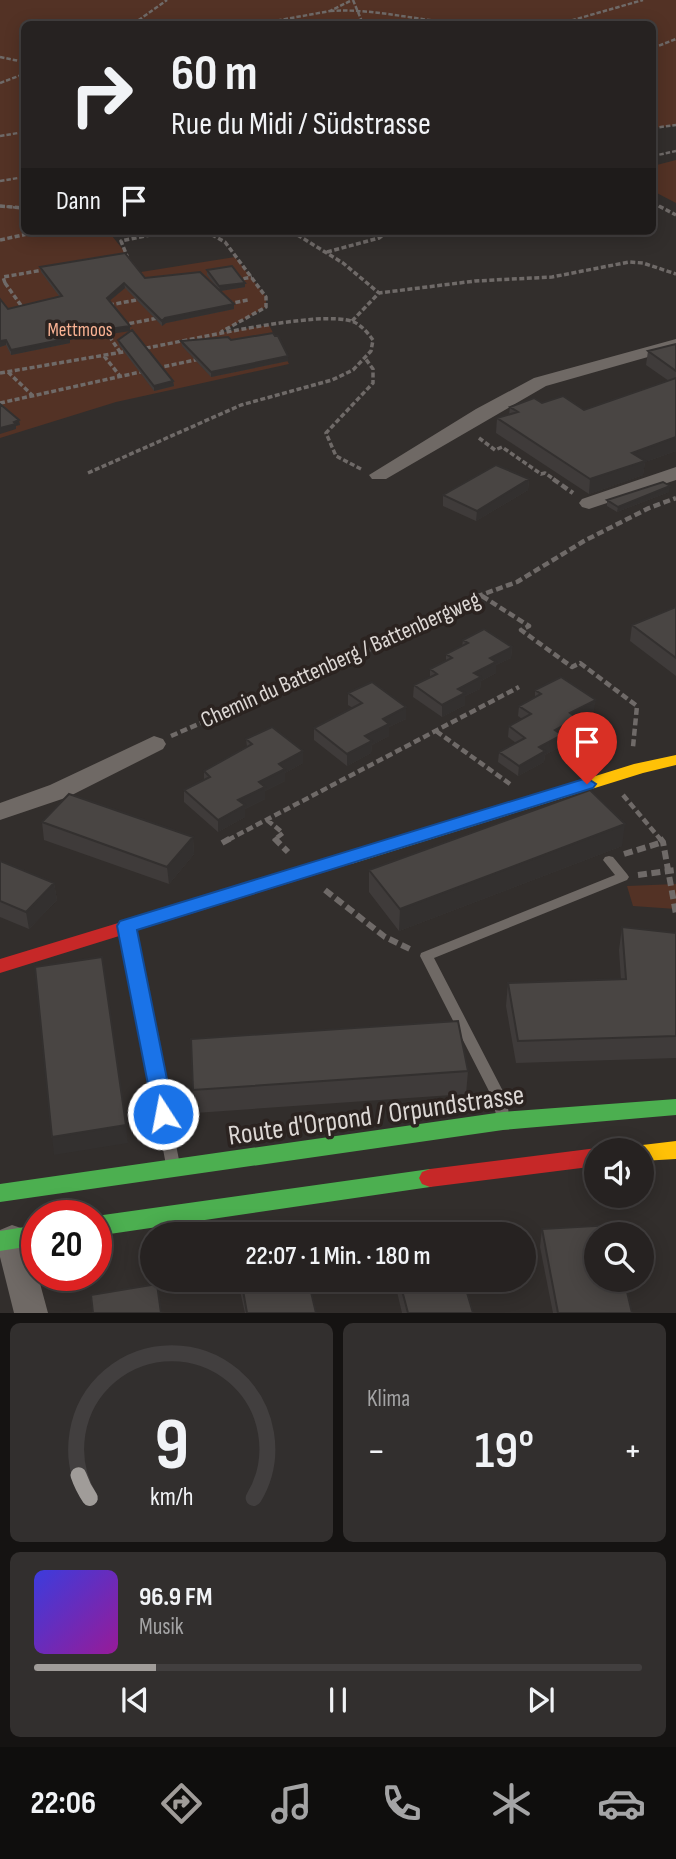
<!DOCTYPE html>
<html lang="de">
<meta charset="utf-8">
<style>
:root{--surface:#262221;--page:#322f2e;--text:#f1f3f6;--muted:#a4a4a5;--line:#423f3f;--accent:#a09c99}
body{margin:0;font-family:"Sofia Sans Condensed",sans-serif;background:var(--page);color:var(--text);height:100vh;display:flex;flex-direction:column;font-size:26px;white-space:nowrap}
*{box-sizing:border-box;margin:0}
p{font-size:23px;color:var(--muted)}
.icon{flex:none;width:38px;height:38px;fill:none;stroke:currentColor;stroke-width:2;stroke-linecap:round;stroke-linejoin:round}
.map{position:relative;height:1313px;overflow:hidden}
.details{display:flex;flex-direction:column;gap:10px;padding:10px;background:#151312;flex:1}
.details>*{flex:none}
.banner{position:absolute;left:21px;top:21px;width:635px;height:214px;border-radius:10px;box-shadow:0 4px 18px #0003,0 0 0 2px var(--line);background:#262221;color:var(--text);overflow:hidden}
.buttons{position:absolute;left:584px;top:1138px;display:grid;gap:14px}
.buttons a{display:grid;place-items:center;width:70px;height:70px;border-radius:50%;background:var(--surface);box-shadow:0 4px 18px #0003,0 0 0 2px var(--line);font-size:35px}
.speed{position:absolute;left:21px;top:1200px;display:flex;gap:14px;font-size:35px;font-weight:700;text-align:center}
.speed>*{display:grid;place-content:center;width:91px;height:91px;border-radius:50%;background:var(--surface);box-shadow:0 4px 18px #0003,0 0 0 2px var(--line);line-height:1}
.speed .limit{border:10px solid #d22;background:#fff;color:#111}
.pin{position:absolute;display:grid;place-items:center;width:60px;height:60px;color:#fff;margin:-72px -30px;border-radius:50% 50% 50% 0;rotate:-45deg;box-shadow:0 0 7px #0007}
.pin .icon{rotate:45deg}
.me{position:absolute;width:77px;margin:-38px;rotate:349deg;stroke-linejoin:round;filter:drop-shadow(0 0 5px #0008)}
.turn{display:flex;align-items:center;gap:24px;height:147px;padding:0 35px;font-size:32px}
.turn .icon{width:91px;height:91px;stroke-width:2.5}
.turn b{display:block;font-size:49px;line-height:60px}
.then{display:flex;align-items:center;height:66px;padding:0 35px;background:#0003;gap:14px;font-size:26px}
.big{font-size:52px;font-weight:600;line-height:1.1}
.details .tile{flex:1;display:flex;flex-direction:column;justify-content:center;gap:10px;min-width:0;padding:0 24px;border-radius:10px;background:var(--page)}
.details .dial{align-items:center;gap:0}
.dial svg{height:182px;overflow:visible;fill:none;stroke:var(--line);stroke-width:7;stroke-linecap:round;text-anchor:middle}
.dial text{fill:var(--text);stroke:none}
.song{display:flex;align-items:center;gap:21px}
.cover{width:84px;height:84px;border-radius:10px;background:linear-gradient(135deg,hsl(240 70% 55%),hsl(300 70% 35%))}
.played{height:7px;border-radius:4px;background:linear-gradient(90deg,var(--accent) 20%,var(--line) 20%)}
.keys{display:flex;justify-content:space-around;direction:ltr}
.heat{display:flex;justify-content:space-between;align-items:center;font-size:38px;direction:ltr}
.details .tiles{flex:1;display:grid;gap:10px;grid-template-columns:1fr 1fr}
.tile:last-child{grid-column:span 2}
.trip{position:absolute;left:140px;top:1222px;width:396px;height:70px;border-radius:35px;background:var(--surface);box-shadow:0 4px 18px #0003,0 0 0 2px var(--line);font-weight:600;line-height:70px;text-align:center}
.tab-bar{display:flex;height:112px;justify-content:space-around;align-items:center;background:#0f0e0d;color:var(--muted)}
.tab-bar .icon{width:49px;height:49px}
.tab-bar .current{color:var(--accent)}
.tab-bar b{font-size:32px;color:var(--text)}
.map>svg:first-child{display:block}
.green{fill:#533225}
.lines{fill:none;stroke-linecap:round;stroke-linejoin:round}
.path-far3{stroke:#6f6a68;stroke-width:2.5;stroke-dasharray:4.5 2;stroke-linecap:butt}
.path-far2{stroke:#6f6a68;stroke-width:3.5;stroke-dasharray:5 2.5;stroke-linecap:butt}
.path-far1{stroke:#6f6a68;stroke-width:4.5;stroke-dasharray:7 3.5;stroke-linecap:butt}
.path{stroke:#6f6a68;stroke-width:6;stroke-dasharray:9 4.5;stroke-linecap:butt}
.lane{fill:#6f6965;fill-rule:evenodd}
.street{fill:#6f6965;fill-rule:evenodd}
.fast{fill:#4caf50;fill-rule:evenodd}
.slow{fill:#ffc107;fill-rule:evenodd}
.jam{fill:#c62828;fill-rule:evenodd}
.wall{fill:#3f3b3a}
.shaded-wall{fill:#33302f}
.building{fill:#494543;stroke:#33302f;stroke-width:2}
.route{fill:#1a73e8;stroke:#114b97;stroke-width:2}
.labels{text-anchor:middle;stroke-width:7;stroke-linejoin:round;paint-order:stroke}
.far-park-label{font-size:19px;fill:#fab293;stroke:#2b2320}
.street-label{font-size:23px;fill:#dcd7d4;stroke:#2b2320}
.near-street-label{font-size:28px;fill:#dcd7d4;stroke:#2b2320}
</style>
<div class="map">
<svg width="676" height="1313" viewBox="0 0 676 1313">
<rect width="100%" height="100%" fill="#322e2c"/>
<path class="green" d="M 0,0 L 676,0 L 676,125 L 653,128 L 653,24 L 24,24 L 24,231 L 108,231 L 141,272 L 235,257 L 266,297 L 266,307 L 219,333 L 269,325 L 289,364 L 116,402 L 0,438 Z
M 676,160 L 676,203 L 653,191 L 653,166 Z
M 676,884 L 676,909 L 633,906 L 627,886 Z"/>
<g class="lines">
<path class="path-far3" d="M 353,0 L 363,24
M 330,11 C 375,8 417,21 461,23 C 491,24 519,21 549,24
M 133,24 L 167,0
M 258,24 L 330,11 L 352,0
M 559,24 L 643,0
M 653,48 L 676,39
M 0,57 L 24,62
M 0,83 L 24,74
M 653,128 L 676,125
M 0,136 L 24,132
M 653,156 L 676,151
M 0,181 L 24,177
M 653,203 L 662,208
M 0,206 L 21,208"/>
<path class="path-far2" d="M 0,206 L 24,208
M 659,206 L 676,215
M 205,231 L 225,242 L 266,297 L 266,307 L 221,332
M 291,231 L 343,263 L 379,293
M 0,240 L 41,231
M 327,252 L 379,238 L 388,231
M 124,256 L 127,256 L 121,241 L 170,231
M 236,280 L 252,277
M 5,283 L 3,277 L 43,270
M 5,283 L 25,311
M 228,304 L 248,300
M 109,305 L 142,299
M 352,321 L 379,293 L 475,281 L 552,277 L 629,262 L 643,263 L 676,274
M 122,325 L 158,318
M 105,330 L 120,352
M 104,356 L 120,376
M 157,368 L 200,359
M 8,372 L 32,395
M 0,373 L 129,351
M 0,403 L 145,371
M 479,438 L 495,450 L 502,447 L 541,474 L 545,473 L 555,480
M 361,469 L 336,456 L 326,433 L 373,383 L 373,369 L 365,358
M 88,473 L 241,405 L 332,380 L 353,370 L 371,351 L 373,340 C 368,333 362,326 354,322 C 321,308 183,342 141,349"/>
<path class="path-far1" d="M 553,479 L 573,493
M 482,596 L 529,626 L 521,630 L 572,667 L 580,663 L 637,706 L 633,747
M 436,731 L 510,784
M 171,736 L 389,641 L 453,605 L 517,582 L 584,541 L 649,508 L 676,498
M 623,795 L 661,840
M 267,820 L 283,833 L 274,840
M 228,840 L 519,687"/>
<path class="path" d="M 274,838 L 288,852
M 660,838 L 663,842 L 676,914
M 222,843 L 231,838
M 624,854 L 663,842
M 638,875 L 676,870
M 325,890 L 385,937 L 412,950"/>
<path class="lane" d="M 609,856 L 613,857 L 627,874 L 629,877 L 627,880 L 434,958 L 505,1095 L 510,1118 L 508,1122 L 503,1124 L 498,1122 L 491,1095 L 420,956 L 421,953 L 615,875 L 603,860 L 605,857 Z
M 127,923 L 131,924 L 133,927 L 180,1165 L 178,1169 L 173,1171 L 168,1169 L 166,1165 L 121,927 L 123,924 Z"/>
<path class="street" d="M 676,339 L 676,349 L 546,386 L 386,479 L 372,479 L 369,475 L 476,409 L 534,378 Z
M 676,467 L 676,480 L 589,509 L 582,507 L 579,503 L 582,499 Z
M 154,736 L 163,739 L 166,744 L 163,749 L 68,797 L 0,820 L 0,803 L 50,785 Z
M 12,1225 L 24,1229 L 28,1239 L 48,1313 L 14,1313 L 0,1257 L 0,1230 Z"/>
<path class="fast" d="M 676,1099 L 676,1115 L 503,1130 L 0,1202 L 0,1184 L 503,1112 Z
M 430,1169 L 438,1172 L 441,1178 L 438,1184 L 430,1187 L 96,1236 L 96,1216 Z
M 37,1225 L 37,1245 L 0,1251 L 0,1231 Z"/>
<path class="slow" d="M 676,755 L 676,765 L 643,773 L 351,864 L 345,862 L 342,858 L 345,854 L 634,764 Z
M 676,1141 L 676,1159 L 642,1161 L 642,1150 L 632,1150 L 634,1146 Z"/>
<path class="jam" d="M 351,852 L 357,854 L 360,858 L 357,862 L 0,973 L 0,959 Z
M 597,1148 L 602,1150 L 597,1150 L 597,1166 L 430,1187 L 422,1184 L 419,1178 L 422,1172 L 430,1169 Z"/>
</g>
<path class="wall" d="M 40,267 L 216,287 L 207,275 L 207,270 L 245,283 L 245,287 L 221,291 L 234,309 L 166,323 L 162,326 L 125,288 L 109,301 L 130,326 L 130,331 L 173,381 L 174,386 L 154,391 L 119,345 L 118,340 L 129,331 L 70,340 L 70,343 L 11,355 L 6,345 L 0,347 L 0,299 L 8,309 L 59,296 L 41,272 Z
M 275,336 L 288,356 L 288,361 L 211,377 L 182,346 L 181,341 L 231,340 Z
M 676,344 L 676,451 L 645,462 L 643,475 L 589,494 L 496,433 L 497,418 L 509,414 L 510,407 L 542,403 L 584,410 L 669,381 L 646,365 L 648,351 Z
M 529,479 L 528,490 L 476,521 L 443,506 L 443,495 Z
M 669,492 L 617,512 L 607,506 L 607,500 Z
M 676,607 L 676,676 L 630,641 L 632,625 Z
M 463,640 L 512,647 L 511,658 L 496,665 L 496,673 L 481,681 L 480,689 L 465,696 L 465,705 L 442,717 L 413,697 L 414,685 L 430,677 L 430,669 L 446,662 L 446,654 L 462,646 Z
M 535,690 L 594,710 L 577,719 L 576,728 L 562,736 L 561,746 L 545,755 L 544,762 L 518,776 L 498,762 L 499,752 L 516,743 L 508,737 L 509,726 L 522,719 L 518,716 L 519,706 L 535,698 Z
M 348,693 L 406,707 L 406,719 L 389,727 L 389,736 L 372,745 L 371,753 L 347,766 L 314,740 L 314,728 L 353,708 L 348,705 Z
M 246,739 L 303,763 L 285,773 L 285,781 L 265,791 L 265,799 L 245,809 L 245,817 L 218,832 L 184,802 L 184,790 L 204,780 L 204,771 L 247,747 Z
M 42,822 L 193,837 L 194,854 L 169,884 L 44,840 Z
M 622,846 L 399,931 L 369,892 L 369,870 Z
M 0,861 L 54,883 L 57,900 L 29,929 L 0,917 Z
M 622,927 L 676,933 L 676,1058 L 516,1063 L 506,1006 L 508,983 L 621,980 L 619,950 Z
M 468,1071 L 466,1094 L 195,1113 L 193,1090 Z
M 542,1229 L 632,1313 L 553,1313 L 540,1247 Z
M 240,1279 L 308,1279 L 316,1313 L 245,1313 L 240,1291 Z
M 394,1279 L 463,1279 L 473,1313 L 402,1313 Z"/>
<path class="shaded-wall" d="M 124,283 L 125,288 L 107,303 L 107,298 Z
M 245,283 L 245,287 L 220,291 L 219,286 Z
M 234,304 L 234,309 L 166,323 L 162,326 L 162,321 L 165,318 Z
M 130,326 L 130,331 L 70,340 L 70,343 L 11,355 L 11,350 L 68,335 Z
M 6,340 L 6,345 L 0,347 L 0,341 Z
M 288,356 L 288,361 L 211,377 L 211,372 Z
M 173,381 L 174,386 L 154,391 L 154,386 Z
M 19,420 L 20,425 L 16,426 L 16,429 L 0,434 L 0,428 Z
M 676,437 L 676,451 L 645,462 L 643,475 L 589,494 L 590,479 L 632,453 Z
M 529,479 L 528,490 L 476,521 L 477,511 Z
M 670,486 L 669,492 L 617,512 L 618,507 Z
M 512,647 L 511,658 L 496,665 L 496,673 L 481,681 L 480,689 L 465,696 L 465,705 L 442,717 L 442,705 L 458,689 L 490,658 Z
M 596,700 L 594,710 L 577,719 L 576,728 L 562,736 L 561,746 L 545,755 L 544,762 L 518,776 L 519,766 L 539,747 L 570,713 Z
M 406,707 L 406,719 L 389,727 L 389,736 L 372,745 L 371,753 L 347,766 L 347,754 L 383,719 Z
M 303,751 L 303,763 L 285,773 L 285,781 L 265,791 L 265,799 L 245,809 L 245,817 L 218,832 L 218,820 L 279,764 Z
M 625,824 L 622,846 L 399,931 L 400,909 Z
M 193,837 L 194,854 L 169,884 L 167,867 Z
M 54,883 L 57,900 L 29,929 L 26,912 Z
M 126,1125 L 128,1143 L 54,1155 L 52,1137 Z"/>
<path class="building" d="M 125,253 L 145,278 L 200,272 L 234,304 L 165,318 L 162,321 L 124,283 L 107,298 L 130,326 L 68,335 L 70,338 L 11,350 L 6,340 L 0,341 L 0,299 L 8,309 L 62,296 L 40,267 Z
M 232,266 L 245,283 L 219,286 L 207,270 Z
M 132,330 L 173,381 L 154,386 L 118,340 Z
M 273,333 L 275,336 L 278,336 L 288,356 L 211,372 L 181,341 L 228,337 L 231,340 Z
M 676,344 L 676,371 L 648,351 Z
M 676,378 L 676,437 L 632,453 L 645,461 L 590,479 L 497,418 L 518,412 L 510,407 L 534,398 L 542,403 L 563,396 L 584,410 Z
M 0,404 L 19,420 L 14,422 L 16,424 L 0,428 Z
M 496,465 L 529,479 L 477,511 L 443,495 Z
M 663,482 L 670,486 L 618,507 L 607,500 Z
M 676,607 L 676,658 L 632,625 Z
M 484,629 L 512,647 L 490,658 L 496,662 L 474,673 L 481,677 L 458,689 L 465,693 L 442,705 L 414,685 L 437,674 L 430,669 L 452,658 L 446,654 L 468,643 L 463,640 Z
M 561,677 L 596,700 L 570,713 L 577,718 L 555,730 L 562,735 L 539,747 L 545,751 L 519,766 L 499,752 L 525,738 L 509,726 L 531,714 L 519,706 L 541,694 L 535,690 Z
M 372,682 L 406,707 L 383,719 L 389,724 L 365,736 L 372,741 L 347,754 L 314,728 L 362,703 L 348,693 Z
M 272,727 L 303,751 L 279,764 L 285,769 L 259,782 L 265,787 L 238,800 L 245,805 L 218,820 L 184,790 L 210,777 L 204,771 L 252,744 L 246,739 Z
M 590,790 L 625,824 L 400,909 L 369,870 Z
M 69,794 L 193,837 L 167,867 L 42,822 Z
M 0,861 L 54,883 L 26,912 L 0,901 Z
M 622,927 L 676,933 L 676,1036 L 518,1041 L 508,983 L 626,979 Z
M 102,957 L 126,1125 L 52,1137 L 35,967 Z
M 458,1021 L 468,1071 L 193,1090 L 191,1039 Z
M 612,1225 L 614,1234 L 597,1234 L 597,1279 L 624,1279 L 632,1313 L 558,1313 L 542,1229 Z
M 241,1279 L 308,1279 L 316,1313 L 247,1313 Z
M 399,1279 L 463,1279 L 473,1313 L 408,1313 Z
M 157,1284 L 161,1313 L 93,1313 L 91,1295 Z"/>
<path class="route" d="M 587,778 L 596,784 L 593,788 L 137,930 L 174,1114 L 171,1120 L 163,1123 L 155,1120 L 117,926 L 120,921 Z"/>
<g class="labels">
<g class="far-park-label">
<text x="80" y="336">Mettmoos</text>
</g>
<g class="street-label">
<text transform="translate(340 659) rotate(-24)" y="8">Chemin du Battenberg / Battenbergweg</text>
</g>
<g class="near-street-label">
<text transform="translate(376 1114) rotate(-8)" y="10">Route d'Orpond / Orpundstrasse</text>
</g>
</g>
</svg>
<div class="buttons">
<a><svg class="icon" aria-label="sound" viewBox="0 0 24 24"><path d="M4 9h4l5-4v14l-5-4H4zM17 9q2 3 0 6"/></svg></a>
<a><svg class="icon" aria-label="search" viewBox="0 0 24 24"><circle cx="10" cy="10" r="6"/><path d="M15 15l6 6"/></svg></a>
</div>
<div class="speed"><div class="limit">20</div></div>
<div class="pin" style="left:587px;top:784px;background:#d93025"><svg class="icon" aria-label="arrive" viewBox="0 0 24 24"><path d="M6 21V4h12l-3 4 3 4H6"/></svg></div>
<svg class="me" style="left:163px;top:1114px" viewBox="-20 -20 40 40"><circle r="17" fill="#1a73e8" stroke="#fff" stroke-width="3"/><path d="M0-11L8 9 0 5-8 9z" fill="#fff"/></svg>
<div class="trip">22:07 · 1 Min. · 180 m</div>
<div class="banner">
<div class="turn"><svg class="icon" aria-label="right" viewBox="0 0 24 24"><path d="M7 20v-9h11M14 6l5 5-5 5"/></svg><div><b>60 m</b>Rue du Midi / Südstrasse</div></div>
<div class="then">Dann<svg class="icon" aria-label="arrive" viewBox="0 0 24 24"><path d="M6 21V4h12l-3 4 3 4H6"/></svg></div>
</div>
</div>
<section class="details">
<div class="tiles">
<div class="tile dial"><svg viewBox="0 0 100 80">
<path d="M14 69A42 42 0 1 1 86 69"/>
<path d="M14 69A42 42 0 0 1 9 59" stroke="#a09c99"/>
<text x="50" y="56" font-size="32" font-weight="700">9</text>
<text x="50" y="72" font-size="11">km/h</text>
</svg></div>
<div class="tile"><p>Klima</p>
<div class="heat"><a>−</a><b class="big">19°</b><a>+</a></div>
</div>
<div class="tile">
<div class="song"><i class="cover"></i><div><b>96.9 FM</b><p>Musik</p></div></div>
<div class="played"></div>
<div class="keys"><svg class="icon" aria-label="previous" viewBox="0 0 24 24"><path d="M18 5L8 12l10 7zM5 5v14"/></svg><svg class="icon" aria-label="pause" viewBox="0 0 24 24"><path d="M8 5v14M16 5v14"/></svg><svg class="icon" aria-label="next" viewBox="0 0 24 24"><path d="M6 5l10 7-10 7zM19 5v14"/></svg></div>
</div>
</div>
</section>
<nav class="tab-bar">
<b>22:06</b>
<svg class="icon current" aria-label="directions" viewBox="0 0 24 24"><path d="M12 3l9 9-9 9-9-9zM9 14v-3h6M13 9l2 2-2 2"/></svg>
<svg class="icon" aria-label="music" viewBox="0 0 24 24"><path d="M9 18V5l10-2v13"/><circle cx="6" cy="18" r="3"/><circle cx="16" cy="16" r="3"/></svg>
<svg class="icon" aria-label="phone" viewBox="0 0 24 24"><path d="M5 4h4l2 5-3 2q2 4 5 5l2-3 5 2v4C11 20 4 13 5 4z"/></svg>
<svg class="icon" aria-label="climate" viewBox="0 0 24 24"><path d="M12 3v18M4 7l16 10M4 17L20 7"/></svg>
<svg class="icon" aria-label="car" viewBox="0 0 24 24"><path d="M5 17H2v-5l4-1 3-4h7l3 4 3 1v5h-3M9 17h6M6 11h13"/><circle cx="7" cy="17" r="2"/><circle cx="17" cy="17" r="2"/></svg>
</nav>
